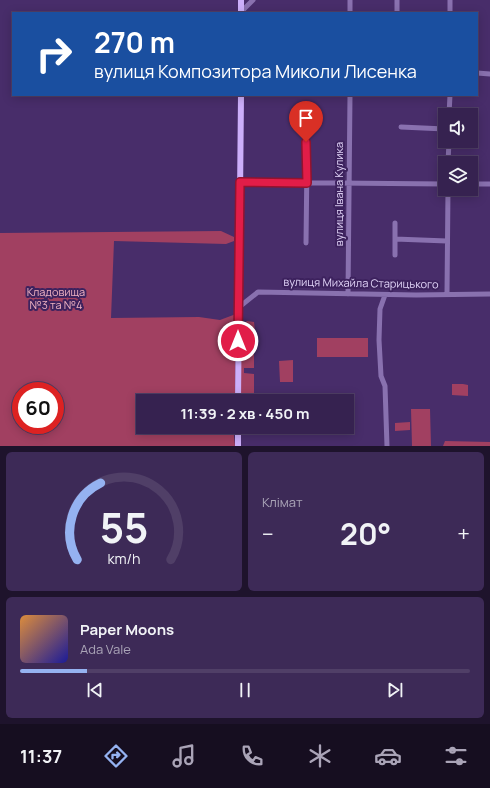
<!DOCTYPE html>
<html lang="uk">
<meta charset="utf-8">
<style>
:root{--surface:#362250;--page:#3d2a57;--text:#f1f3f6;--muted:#aaa4b7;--line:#503f67;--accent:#95b2f1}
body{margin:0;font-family:Manrope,sans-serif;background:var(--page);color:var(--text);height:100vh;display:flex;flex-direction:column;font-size:15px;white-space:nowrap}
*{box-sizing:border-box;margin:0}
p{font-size:13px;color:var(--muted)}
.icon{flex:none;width:22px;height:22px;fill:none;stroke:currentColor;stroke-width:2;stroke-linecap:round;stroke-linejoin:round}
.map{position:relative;height:446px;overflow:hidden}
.details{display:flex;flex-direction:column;gap:6px;padding:6px;background:#1e132c;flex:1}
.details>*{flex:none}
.guide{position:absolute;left:12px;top:12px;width:466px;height:84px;border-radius:0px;box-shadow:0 2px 10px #0003,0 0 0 1px var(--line);background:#1a4fa0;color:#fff;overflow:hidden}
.controls{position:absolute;left:438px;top:108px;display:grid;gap:8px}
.controls a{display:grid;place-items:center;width:40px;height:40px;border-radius:0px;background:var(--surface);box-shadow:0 2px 10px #0003,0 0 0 1px var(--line);font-size:20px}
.speed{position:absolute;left:12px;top:382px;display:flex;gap:8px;font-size:20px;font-weight:700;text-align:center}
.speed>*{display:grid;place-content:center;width:52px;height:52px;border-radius:50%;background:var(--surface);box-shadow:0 2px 10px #0003,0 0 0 1px var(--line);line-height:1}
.speed .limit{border:6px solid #d22;background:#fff;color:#111}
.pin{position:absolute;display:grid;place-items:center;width:34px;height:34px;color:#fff;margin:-41px -17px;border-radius:50% 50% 50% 0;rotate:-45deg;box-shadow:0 0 4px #0007}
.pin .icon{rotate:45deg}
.me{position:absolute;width:44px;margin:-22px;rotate:0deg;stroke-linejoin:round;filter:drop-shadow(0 0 3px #0008)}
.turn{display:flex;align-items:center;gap:14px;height:84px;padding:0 16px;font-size:18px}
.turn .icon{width:52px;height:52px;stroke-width:2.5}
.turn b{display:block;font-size:28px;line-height:34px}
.big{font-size:30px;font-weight:700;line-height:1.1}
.details .tile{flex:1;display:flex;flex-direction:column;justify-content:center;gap:6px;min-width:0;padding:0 14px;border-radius:6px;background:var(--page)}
.details .dial{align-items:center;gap:0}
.dial svg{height:104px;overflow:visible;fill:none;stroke:var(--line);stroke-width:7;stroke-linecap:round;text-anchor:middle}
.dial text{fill:var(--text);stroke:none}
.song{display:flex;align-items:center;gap:12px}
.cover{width:48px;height:48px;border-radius:6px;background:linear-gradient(135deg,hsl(30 70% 55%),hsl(240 70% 35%))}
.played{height:4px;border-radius:2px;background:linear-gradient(90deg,var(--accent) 15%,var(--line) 15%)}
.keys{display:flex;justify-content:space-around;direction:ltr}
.heat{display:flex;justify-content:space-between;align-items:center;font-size:22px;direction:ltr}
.details .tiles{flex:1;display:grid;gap:6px;grid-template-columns:1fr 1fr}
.tile:last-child{grid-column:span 2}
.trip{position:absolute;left:136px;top:394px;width:218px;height:40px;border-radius:0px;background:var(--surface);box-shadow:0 2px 10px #0003,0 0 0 1px var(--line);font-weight:700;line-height:40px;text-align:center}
.menu{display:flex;height:64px;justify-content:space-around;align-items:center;background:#160e20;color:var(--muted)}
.menu .icon{width:28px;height:28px}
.menu .active{color:var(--accent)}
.menu b{font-size:18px;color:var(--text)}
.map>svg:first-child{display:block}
.green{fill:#a14061;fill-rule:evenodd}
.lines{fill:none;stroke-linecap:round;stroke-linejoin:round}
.minor{stroke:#8971af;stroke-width:5}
.major{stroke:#ccaffa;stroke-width:6}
.route-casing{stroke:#92132f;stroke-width:10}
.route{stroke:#e11d48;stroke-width:7}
.labels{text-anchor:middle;stroke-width:4;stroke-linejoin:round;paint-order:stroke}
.street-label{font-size:11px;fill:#e0d3f7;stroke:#3d225e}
.park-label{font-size:11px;fill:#eeb1c1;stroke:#3d225e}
</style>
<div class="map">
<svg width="490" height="446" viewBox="0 0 490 446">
<rect width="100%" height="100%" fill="#482d6a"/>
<path class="green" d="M 221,231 L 234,237 L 234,241 L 226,244 L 114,241 L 111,318 L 199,317 L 220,320 L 236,314 L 235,401 L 143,401 L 143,427 L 233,427 L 235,446 L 0,446 L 0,233 ZM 21,391 L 55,391 L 55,425 L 21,425 Z
M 247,321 L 254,322 L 255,331 L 242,336 L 242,326 Z
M 317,338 L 368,338 L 368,357 L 317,357 Z
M 244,342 L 247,346 L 245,348 L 250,353 L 252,351 L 254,353 L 254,368 L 244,368 L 244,373 L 254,374 L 254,397 L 241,397 L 241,353 Z
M 293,360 L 293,382 L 280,382 L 279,361 Z
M 452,384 L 463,384 L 468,385 L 468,396 L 452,395 Z
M 411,409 L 430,409 L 431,446 L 412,446 Z
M 410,422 L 410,430 L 395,431 L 395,423 Z
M 445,441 L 490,442 L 490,446 L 443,446 Z"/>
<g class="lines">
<path class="minor" d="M 397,0 L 397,13
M 241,12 L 253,0
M 350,13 L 350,0
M 450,13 L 450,0
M 477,73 L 490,74
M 449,115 L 450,95
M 401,127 L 445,129
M 448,163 L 449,141
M 240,182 L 445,184
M 471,184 L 490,184
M 395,239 L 447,241
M 306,243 L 307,161 L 306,122
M 395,255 L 395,223
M 348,294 L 350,95
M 447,294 L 448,189
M 385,295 L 380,309 L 379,340 L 381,376 L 385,386 L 387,446
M 238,308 L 258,292 L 416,295 L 490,294"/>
<path class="major" d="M 241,13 L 241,0
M 238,401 L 241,95
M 238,446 L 238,427"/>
</g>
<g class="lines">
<defs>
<path id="route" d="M 238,341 L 240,182 L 307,183 L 306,142"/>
</defs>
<use href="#route" class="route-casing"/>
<use href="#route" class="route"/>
</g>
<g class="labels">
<g class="street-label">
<text transform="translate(339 194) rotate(-90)" y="4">вулиця Івана Кулика</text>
<text transform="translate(361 283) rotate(1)" y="4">вулиця Михайла Старицького</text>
</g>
<g class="park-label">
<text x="56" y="296">Кладовища<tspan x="56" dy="13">№3 та №4</tspan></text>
</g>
</g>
</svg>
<div class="controls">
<a><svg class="icon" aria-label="sound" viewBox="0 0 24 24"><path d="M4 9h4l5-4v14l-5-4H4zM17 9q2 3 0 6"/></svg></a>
<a><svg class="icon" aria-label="layers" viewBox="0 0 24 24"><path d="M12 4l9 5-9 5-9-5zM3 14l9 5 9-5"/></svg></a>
</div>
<div class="speed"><div class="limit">60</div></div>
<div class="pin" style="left:306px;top:142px;background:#d93025"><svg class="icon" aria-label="arrive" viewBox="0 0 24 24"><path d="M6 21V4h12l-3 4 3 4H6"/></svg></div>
<svg class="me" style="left:238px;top:341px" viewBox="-20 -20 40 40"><circle r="17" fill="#e11d48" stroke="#fff" stroke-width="3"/><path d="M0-11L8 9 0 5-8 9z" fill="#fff"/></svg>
<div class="trip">11:39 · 2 хв · 450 m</div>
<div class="guide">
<div class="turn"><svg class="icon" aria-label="right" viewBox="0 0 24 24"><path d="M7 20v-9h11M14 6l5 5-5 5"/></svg><div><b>270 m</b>вулиця Композитора Миколи Лисенка</div></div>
</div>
</div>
<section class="details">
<div class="tiles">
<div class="tile dial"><svg viewBox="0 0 100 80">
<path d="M14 69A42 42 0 1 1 86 69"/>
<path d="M14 69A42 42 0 0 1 32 10" stroke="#95b2f1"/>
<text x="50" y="56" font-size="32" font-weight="700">55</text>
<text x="50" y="72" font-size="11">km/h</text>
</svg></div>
<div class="tile"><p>Клімат</p>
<div class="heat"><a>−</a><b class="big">20°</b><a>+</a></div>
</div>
<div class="tile">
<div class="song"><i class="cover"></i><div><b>Paper Moons</b><p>Ada Vale</p></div></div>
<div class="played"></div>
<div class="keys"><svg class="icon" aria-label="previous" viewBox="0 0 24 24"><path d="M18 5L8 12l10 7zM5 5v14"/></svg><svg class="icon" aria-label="pause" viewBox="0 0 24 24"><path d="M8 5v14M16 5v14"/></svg><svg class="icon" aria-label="next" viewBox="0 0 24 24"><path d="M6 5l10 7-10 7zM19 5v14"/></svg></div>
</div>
</div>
</section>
<nav class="menu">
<b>11:37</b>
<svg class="icon active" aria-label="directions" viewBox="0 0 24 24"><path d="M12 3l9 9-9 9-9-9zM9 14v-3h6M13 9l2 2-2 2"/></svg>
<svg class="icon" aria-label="music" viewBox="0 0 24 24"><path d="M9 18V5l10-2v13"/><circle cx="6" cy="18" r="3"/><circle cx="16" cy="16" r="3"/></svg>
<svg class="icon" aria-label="phone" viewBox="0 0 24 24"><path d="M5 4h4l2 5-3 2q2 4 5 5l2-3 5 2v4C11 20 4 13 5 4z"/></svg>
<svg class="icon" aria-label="climate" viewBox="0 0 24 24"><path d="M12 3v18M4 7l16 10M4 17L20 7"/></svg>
<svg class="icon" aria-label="car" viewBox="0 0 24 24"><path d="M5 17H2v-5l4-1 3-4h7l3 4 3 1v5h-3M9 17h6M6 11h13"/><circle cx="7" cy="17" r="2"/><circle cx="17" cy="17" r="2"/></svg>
<svg class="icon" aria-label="filters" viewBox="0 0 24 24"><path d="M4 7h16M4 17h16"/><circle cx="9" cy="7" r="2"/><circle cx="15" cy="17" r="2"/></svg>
</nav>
